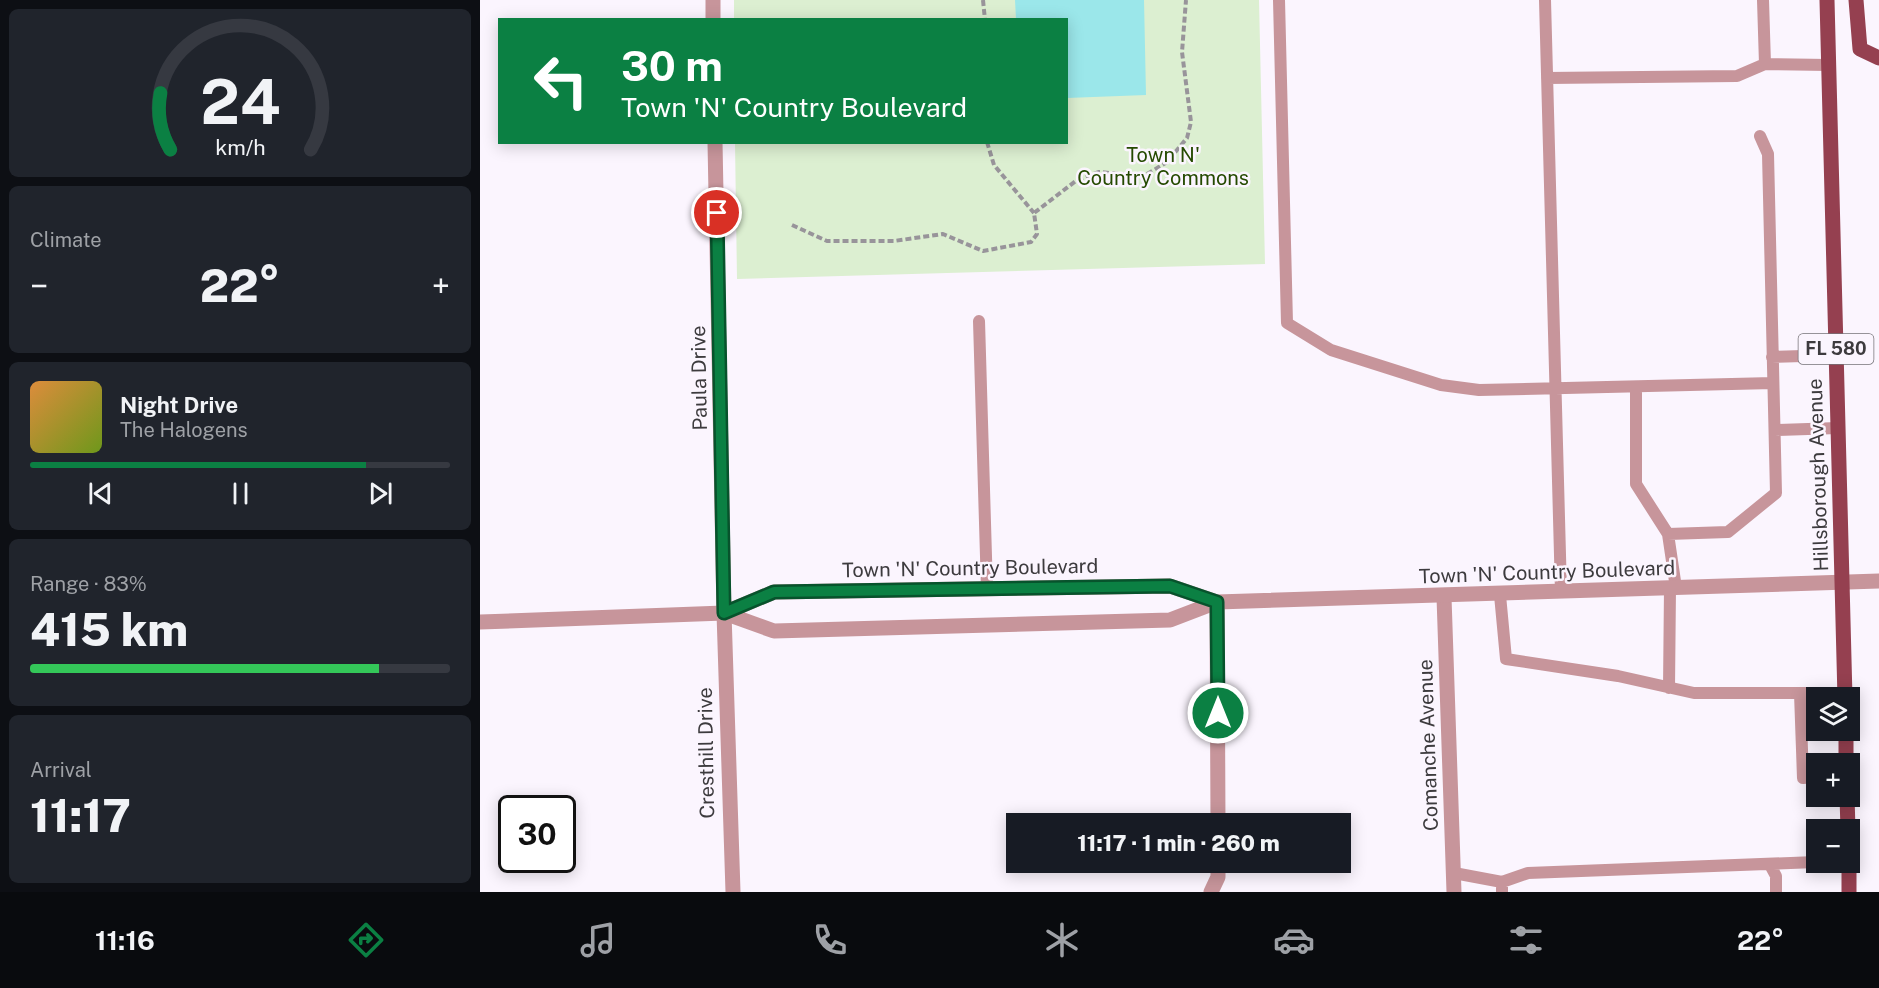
<!DOCTYPE html>
<meta charset="utf-8">
<style>
:root{--surface:#171b24;--page:#20242c;--text:#f1f3f6;--muted:#9ea1a6;--line:#363941;--accent:#0b8043}
body{margin:0;font-family:"Public Sans",sans-serif;background:var(--page);color:var(--text);height:100vh;display:flex;flex-direction:column;font-size:22px;white-space:nowrap}
*{box-sizing:border-box;margin:0}
p{font-size:20px;color:var(--muted)}
.icon{flex:none;width:33px;height:33px;fill:none;stroke:currentColor;stroke-width:2;stroke-linecap:round;stroke-linejoin:round}
.map{position:relative;flex:1;overflow:hidden}
.drawer{display:flex;flex-direction:column;gap:9px;padding:9px;background:#0d0f14;width:480px}
.drawer>*{flex:none}
.hud{position:absolute;left:18px;top:18px;width:570px;height:126px;border-radius:0px;box-shadow:0 3px 15px #0003;background:#0b8043;color:#fff;overflow:hidden}
.buttons{position:absolute;left:1326px;top:687px;display:grid;gap:12px}
.buttons a{display:grid;place-items:center;width:54px;height:54px;border-radius:0px;background:var(--surface);box-shadow:0 3px 15px #0003;font-size:30px}
.speed{position:absolute;left:18px;top:795px;display:flex;gap:12px;font-size:30px;font-weight:700;text-align:center}
.speed>*{display:grid;place-content:center;width:78px;height:78px;border-radius:50%;background:var(--surface);box-shadow:0 3px 15px #0003;line-height:1}
.speed .limit{border:3px solid #111;border-radius:9px;background:#fff;color:#111}
.pin{position:absolute;display:grid;place-items:center;width:51px;height:51px;color:#fff;margin:-26px;border:3px solid #fff;border-radius:50%;box-shadow:0 2px 6px #0007}
.me{position:absolute;width:66px;margin:-33px;rotate:0deg;stroke-linejoin:round;filter:drop-shadow(0 0 4px #0008)}
.turn{display:flex;align-items:center;gap:21px;height:126px;padding:0 24px;font-size:27px}
.turn .icon{width:78px;height:78px;stroke-width:2.5}
.turn b{display:block;font-size:42px;line-height:51px}
.big{font-size:45px;font-weight:800;line-height:1.1}
.drawer .tile{flex:1;display:flex;flex-direction:column;justify-content:center;gap:9px;min-width:0;padding:0 21px;border-radius:9px;background:var(--page)}
.drawer .dial{align-items:center;gap:0}
.dial svg{height:156px;overflow:visible;fill:none;stroke:var(--line);stroke-width:7;stroke-linecap:round;text-anchor:middle}
.dial text{fill:var(--text);stroke:none}
.song{display:flex;align-items:center;gap:18px}
.cover{width:72px;height:72px;border-radius:9px;background:linear-gradient(135deg,hsl(30 70% 55%),hsl(80 70% 35%))}
.played{height:6px;border-radius:3px;background:linear-gradient(90deg,var(--accent) 80%,var(--line) 80%)}
.keys{display:flex;justify-content:space-around;direction:ltr}
.heat{display:flex;justify-content:space-between;align-items:center;font-size:33px;direction:ltr}
.charge{height:9px;border-radius:4px;background:linear-gradient(90deg,#34c759 83%,var(--line) 0)}
.trip{position:absolute;left:526px;top:813px;width:345px;height:60px;border-radius:0px;background:var(--surface);box-shadow:0 3px 15px #0003;font-weight:800;line-height:60px;text-align:center}
.tabs{display:flex;height:96px;justify-content:space-around;align-items:center;background:#090b0e;color:var(--muted)}
.tabs .icon{width:42px;height:42px}
.tabs .active{color:var(--accent)}
.tabs b{font-size:27px;color:var(--text)}
main{display:flex;flex:1;min-height:0}
.map>svg:first-child{display:block}
.green{fill:#dcefd1}
.water{fill:#9be7ea}
.lines{fill:none;stroke-linecap:round;stroke-linejoin:round}
.path{stroke:#98949a;stroke-width:4;stroke-dasharray:6 3;stroke-linecap:butt}
.service{stroke:#c7959b;stroke-width:12}
.minor{stroke:#c7959b;stroke-width:15}
.tertiary{stroke:#c7959b;stroke-width:15}
.primary{stroke:#954050;stroke-width:15}
.route-casing{stroke:#07532c;stroke-width:15}
.route{stroke:#0b8043;stroke-width:10}
.labels{text-anchor:middle;stroke-width:5;stroke-linejoin:round;paint-order:stroke}
.shield{fill:#fbf5fe;stroke:#767378;stroke-width:1.5}
.shield-label{font-size:18px;font-weight:bold;fill:#3d3b3e}
.park-label{font-size:20px;fill:#254a01;stroke:#fbf5fe}
.street-label{font-size:20px;fill:#3d3b3e;stroke:#fbf5fe}
</style>
<main>
<section class="drawer">
<div class="tile dial"><svg viewBox="0 0 100 80">
<path d="M14 69A42 42 0 1 1 86 69"/>
<path d="M14 69A42 42 0 0 1 9 40" stroke="#0b8043"/>
<text x="50" y="56" font-size="32" font-weight="700">24</text>
<text x="50" y="72" font-size="11">km/h</text>
</svg></div>
<div class="tile"><p>Climate</p>
<div class="heat"><a>−</a><b class="big">22°</b><a>+</a></div>
</div>
<div class="tile">
<div class="song"><i class="cover"></i><div><b>Night Drive</b><p>The Halogens</p></div></div>
<div class="played"></div>
<div class="keys"><svg class="icon" aria-label="previous" viewBox="0 0 24 24"><path d="M18 5L8 12l10 7zM5 5v14"/></svg><svg class="icon" aria-label="pause" viewBox="0 0 24 24"><path d="M8 5v14M16 5v14"/></svg><svg class="icon" aria-label="next" viewBox="0 0 24 24"><path d="M6 5l10 7-10 7zM19 5v14"/></svg></div>
</div>
<div class="tile"><p>Range · 83%</p><b class="big">415 km</b><div class="charge"></div></div>
<div class="tile"><p>Arrival</p><b class="big">11:17</b></div>
</section>
<div class="map">
<svg width="1399" height="892" viewBox="0 0 1399 892">
<rect width="100%" height="100%" fill="#fbf5fe"/>
<path class="green" d="M 254,0 L 779,0 L 785,264 L 257,279 L 255,143 L 586,142 L 586,20 L 254,19 Z"/>
<path class="water" d="M 535,0 L 664,0 L 666,95 L 587,98 L 586,20 L 536,19 Z"/>
<g class="lines">
<path class="path" d="M 503,0 L 505,20
M 507,142 L 514,165 L 554,213
M 312,225 L 347,241 L 414,241 L 463,234 L 503,251 L 551,242 L 557,234 L 554,213 L 597,180 L 619,172 L 664,176 L 687,162 L 707,138 L 711,122 L 702,52 L 706,0"/>
<path class="service" d="M 799,0 L 807,323 L 851,350 L 961,385 L 999,390 L 1293,383
M 1065,0 L 1081,592
M 1283,0 L 1285,64
M 1067,78 L 1257,76 L 1285,64 L 1348,65
M 499,321 L 507,590
M 1292,357 L 1356,355
M 1156,387 L 1156,484 L 1188,534 L 1248,532 L 1296,493 L 1288,154 L 1280,136
M 1295,430 L 1358,428
M 1188,534 L 1196,588
M 1020,595 L 1026,659 L 1138,676 L 1214,693 L 1365,693
M 1189,688 L 1190,588
M 1320,693 L 1323,778 L 1336,777
M 1290,865 L 1296,876 L 1296,892
M 974,873 L 1022,882
M 1022,892 L 1022,882 L 1048,873 L 1336,862"/>
<path class="minor" d="M 233,0 L 233,20
M 235,142 L 244,613 L 253,892
M 964,597 L 974,892
M 737,602 L 738,824
M 731,892 L 738,877 L 738,862"/>
<path class="tertiary" d="M 244,613 L 294,631 L 690,620 L 737,602 L 1399,581
M 0,622 L 244,613 L 294,592 L 690,586 L 737,602"/>
<path class="primary" d="M 1347,0 L 1365,698
M 1376,0 L 1380,49 L 1399,58
M 1366,730 L 1366,764
M 1367,796 L 1368,830
M 1369,862 L 1369,892"/>
</g>
<g class="lines">
<defs>
<path id="route" d="M 237,213 L 244,613 L 294,592 L 690,586 L 737,602 L 738,713"/>
</defs>
<use href="#route" class="route-casing"/>
<use href="#route" class="route"/>
</g>
<g class="labels">
<rect class="shield" x="1318.5" y="334" width="75" height="30" rx="4.5"/>
<g class="shield-label">
<text x="1356" y="355">FL 580</text>
</g>
<g class="park-label">
<text x="683" y="162">Town N'<tspan x="683" dy="23">Country Commons</tspan></text>
</g>
<g class="street-label">
<text transform="translate(219 378) rotate(-91)" y="7">Paula Drive</text>
<text transform="translate(1338 475) rotate(-92)" y="7">Hillsborough Avenue</text>
<text transform="translate(490 568) rotate(-1)" y="7">Town 'N' Country Boulevard</text>
<text transform="translate(1067 572) rotate(-2)" y="7">Town 'N' Country Boulevard</text>
<text transform="translate(948 745) rotate(-92)" y="7">Comanche Avenue</text>
<text transform="translate(226 753) rotate(-91)" y="7">Cresthill Drive</text>
</g>
</g>
</svg>
<div class="buttons">
<a><svg class="icon" aria-label="layers" viewBox="0 0 24 24"><path d="M12 4l9 5-9 5-9-5zM3 14l9 5 9-5"/></svg></a>
<a>+</a>
<a>−</a>
</div>
<div class="speed"><div class="limit">30</div></div>
<div class="pin" style="left:237px;top:213px;background:#d93025"><svg class="icon" aria-label="arrive" viewBox="0 0 24 24"><path d="M6 21V4h12l-3 4 3 4H6"/></svg></div>
<svg class="me" style="left:738px;top:713px" viewBox="-20 -20 40 40"><circle r="17" fill="#0b8043" stroke="#fff" stroke-width="3"/><path d="M0-11L8 9 0 5-8 9z" fill="#fff"/></svg>
<div class="trip">11:17 · 1 min · 260 m</div>
<div class="hud">
<div class="turn"><svg class="icon" aria-label="left" viewBox="0 0 24 24"><path d="M17 20v-9H6M10 6l-5 5 5 5"/></svg><div><b>30 m</b>Town 'N' Country Boulevard</div></div>
</div>
</div>
</main>
<nav class="tabs">
<b>11:16</b>
<svg class="icon active" aria-label="directions" viewBox="0 0 24 24"><path d="M12 3l9 9-9 9-9-9zM9 14v-3h6M13 9l2 2-2 2"/></svg>
<svg class="icon" aria-label="music" viewBox="0 0 24 24"><path d="M9 18V5l10-2v13"/><circle cx="6" cy="18" r="3"/><circle cx="16" cy="16" r="3"/></svg>
<svg class="icon" aria-label="phone" viewBox="0 0 24 24"><path d="M5 4h4l2 5-3 2q2 4 5 5l2-3 5 2v4C11 20 4 13 5 4z"/></svg>
<svg class="icon" aria-label="climate" viewBox="0 0 24 24"><path d="M12 3v18M4 7l16 10M4 17L20 7"/></svg>
<svg class="icon" aria-label="car" viewBox="0 0 24 24"><path d="M5 17H2v-5l4-1 3-4h7l3 4 3 1v5h-3M9 17h6M6 11h13"/><circle cx="7" cy="17" r="2"/><circle cx="17" cy="17" r="2"/></svg>
<svg class="icon" aria-label="filters" viewBox="0 0 24 24"><path d="M4 7h16M4 17h16"/><circle cx="9" cy="7" r="2"/><circle cx="15" cy="17" r="2"/></svg>
<b>22°</b>
</nav>
